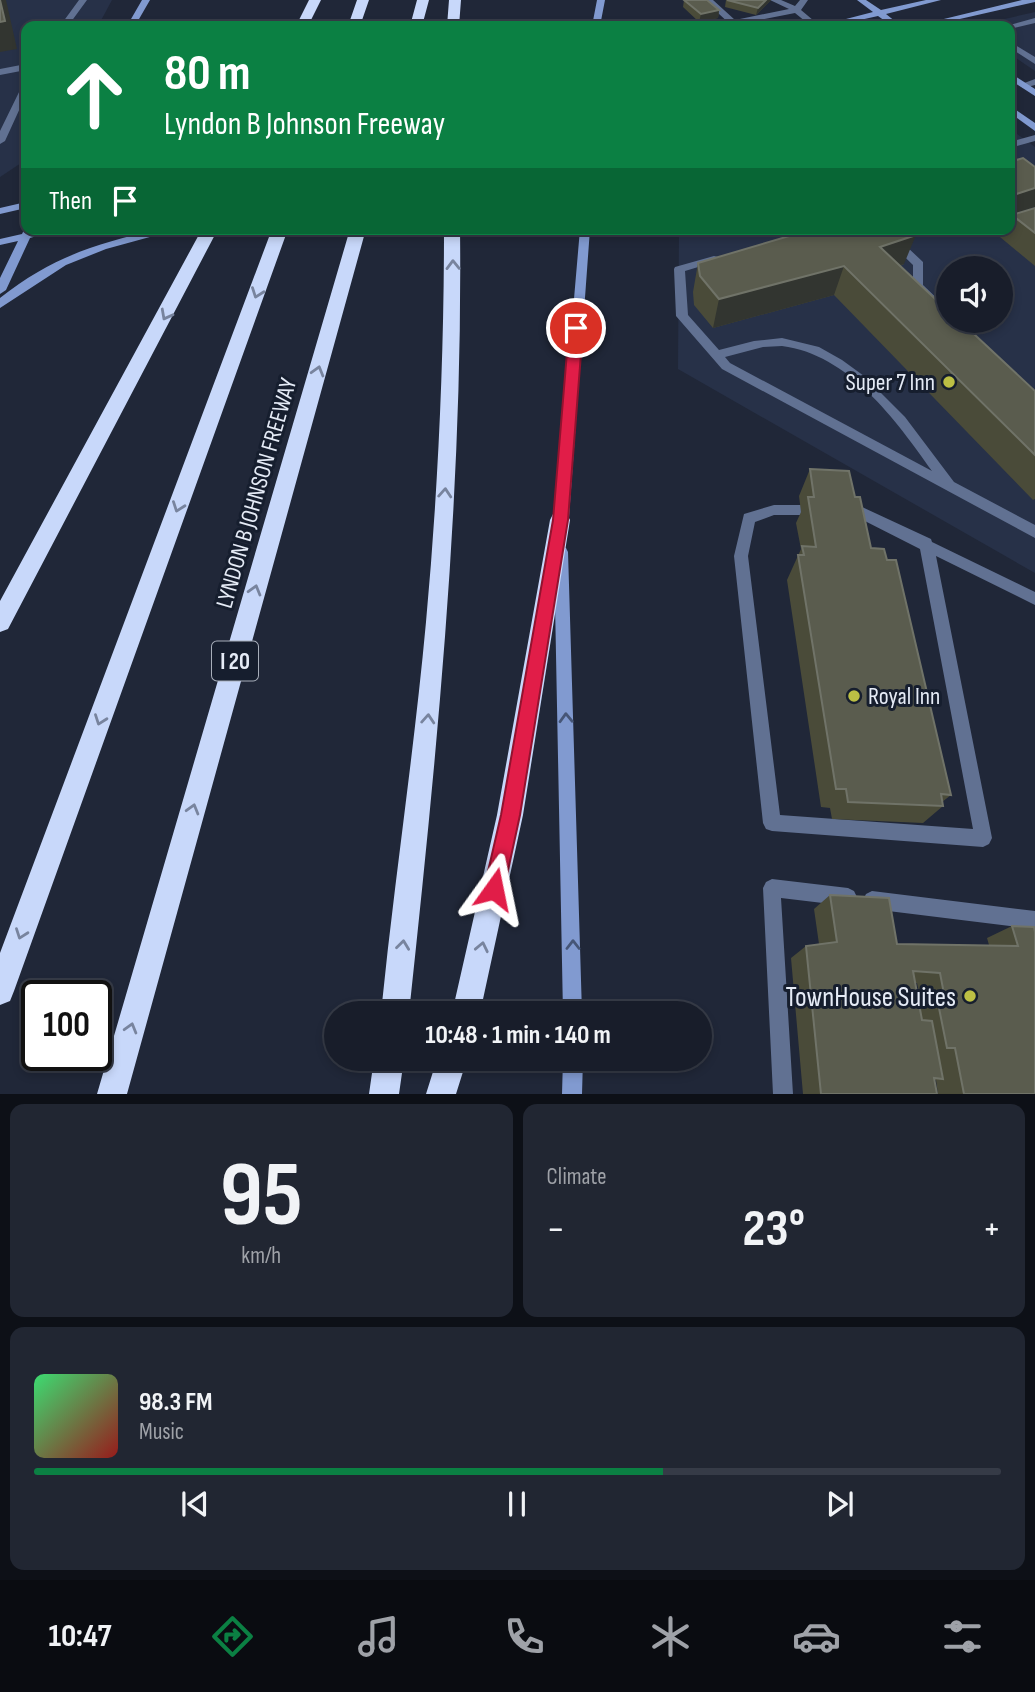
<!DOCTYPE html>
<meta charset="utf-8">
<style>
:root{--surface:#181d2a;--page:#212632;--text:#f1f3f6;--muted:#9fa2a8;--line:#363b47;--accent:#0b8043}
body{margin:0;font-family:"Sofia Sans Condensed",sans-serif;background:var(--page);color:var(--text);height:100vh;display:flex;flex-direction:column;font-size:26px;white-space:nowrap}
*{box-sizing:border-box;margin:0}
p{font-size:23px;color:var(--muted)}
.icon{flex:none;width:38px;height:38px;fill:none;stroke:currentColor;stroke-width:2;stroke-linecap:round;stroke-linejoin:round}
.map{position:relative;height:1094px;overflow:hidden}
.details{display:flex;flex-direction:column;gap:10px;padding:10px;background:#0d1017;flex:1}
.details>*{flex:none}
.top-card{position:absolute;left:21px;top:21px;width:994px;height:214px;border-radius:14px;box-shadow:0 4px 10px #0003,0 0 0 2px var(--line);background:#0b8043;color:#fff;overflow:hidden}
.controls{position:absolute;left:936px;top:256px;display:grid;gap:14px}
.controls a{display:grid;place-items:center;width:77px;height:77px;border-radius:50%;background:var(--surface);box-shadow:0 4px 10px #0003,0 0 0 2px var(--line);font-size:35px}
.speed{position:absolute;left:21px;top:980px;display:flex;gap:14px;font-size:35px;font-weight:700;text-align:center}
.speed>*{display:grid;place-content:center;width:91px;height:91px;border-radius:50%;background:var(--surface);box-shadow:0 4px 10px #0003,0 0 0 2px var(--line);line-height:1}
.speed .limit{border:4px solid #111;border-radius:10px;background:#fff;color:#111}
.pin{position:absolute;display:grid;place-items:center;width:60px;height:60px;color:#fff;margin:-30px;border:4px solid #fff;border-radius:50%;box-shadow:0 2px 7px #0007}
.me{position:absolute;width:77px;margin:-38px;rotate:12deg;stroke-linejoin:round;filter:drop-shadow(0 0 5px #0008)}
.turn{display:flex;align-items:center;gap:24px;height:147px;padding:0 28px;font-size:32px}
.turn .icon{width:91px;height:91px;stroke-width:2.5}
.turn b{display:block;font-size:49px;line-height:60px}
.then{display:flex;align-items:center;height:66px;padding:0 28px;background:#0003;gap:14px;font-size:26px}
.big{font-size:52px;font-weight:700;line-height:1.1}
.details .widget{flex:1;display:flex;flex-direction:column;justify-content:center;gap:10px;min-width:0;padding:0 24px;border-radius:14px;background:var(--page)}
.details .dial{align-items:center;gap:0}
.dial b{font-size:91px;line-height:1}
.song{display:flex;align-items:center;gap:21px}
.cover{width:84px;height:84px;border-radius:10px;background:linear-gradient(135deg,hsl(140 70% 55%),hsl(0 70% 35%))}
.played{height:7px;border-radius:4px;background:linear-gradient(90deg,var(--accent) 65%,var(--line) 65%)}
.keys{display:flex;justify-content:space-around;direction:ltr}
.heat{display:flex;justify-content:space-between;align-items:center;font-size:38px;direction:ltr}
.details .tiles{flex:1;display:grid;gap:10px;grid-template-columns:1fr 1fr}
.widget:last-child{grid-column:span 2}
.trip{position:absolute;left:324px;top:1001px;width:388px;height:70px;border-radius:35px;background:var(--surface);box-shadow:0 4px 10px #0003,0 0 0 2px var(--line);font-weight:700;line-height:70px;text-align:center}
.menu{display:flex;height:112px;justify-content:space-around;align-items:center;background:#0a0c11;color:var(--muted)}
.menu .icon{width:49px;height:49px}
.menu .active{color:var(--accent)}
.menu b{font-size:32px;color:var(--text)}
.map>svg:first-child{display:block}
.built{fill:#273148;fill-rule:evenodd}
.lines{fill:none;stroke-linecap:round;stroke-linejoin:round}
.lane{fill:#617192;fill-rule:evenodd}
.secondary{fill:#819ad0;fill-rule:evenodd}
.highway{fill:#c8d8fa;fill-rule:evenodd}
.wall{fill:#4a4b39;fill-rule:evenodd}
.shaded-wall{fill:#323530}
.building{fill:#5a5c4e;stroke:#707368;stroke-width:2}
.oneway{stroke:#78849e}
.oneway2{stroke:#465677}
.route{fill:#e11d48;stroke:#92132f;stroke-width:2}
.poi-dot{fill:#bcbf44;stroke:#161e2e;stroke-width:2.5}
.labels{text-anchor:middle;stroke-width:6;stroke-linejoin:round;paint-order:stroke}
.shield{fill:#161e2e;stroke:#a7aeba;stroke-width:2}
.shield-label{font-size:23px;font-weight:bold;fill:#e5ebf6}
.poi-label{font-size:24px;fill:#e5ebf6;stroke:#161e2e;text-anchor:end}
.street-label{font-size:24px;fill:#e5ebf6;stroke:#161e2e}
.near-poi-label{font-size:28px;fill:#e5ebf6;stroke:#161e2e;text-anchor:end}
</style>
<div class="map">
<svg width="1035" height="1094" viewBox="0 0 1035 1094">
<rect width="100%" height="100%" fill="#202738"/>
<path class="built" d="M 0,0 L 112,0 L 98,26 L 26,26 L 26,155 L 21,163 L 0,177 Z
M 1035,12 L 1035,71 L 1010,54 L 1010,26 L 974,26 Z
M 1010,129 L 1035,147 L 1035,573 L 678,369 L 679,229 L 1010,229 ZM 948,268 L 1001,268 L 1001,320 L 948,320 Z"/>
<g class="lines">
<path class="lane" d="M 79,0 L 87,0 L 68,26 L 60,26 Z
M 704,0 L 713,0 L 735,20 L 789,9 L 770,0 L 781,0 L 795,6 L 800,0 L 808,0 L 801,10 L 820,26 L 811,26 L 795,13 L 740,24 L 741,26 L 732,26 Z
M 1035,18 L 1035,23 L 1010,29 L 1010,26 L 1006,26 Z
M 1010,42 L 1035,57 L 1035,64 L 1010,48 Z
M 26,64 L 26,70 L 0,75 L 0,69 Z
M 1035,79 L 1035,85 L 1023,88 L 1019,85 Z
M 26,83 L 26,95 L 5,141 L 0,144 L 0,131 L 22,86 Z
M 1035,135 L 1035,141 L 1010,148 L 1010,142 Z
M 876,229 L 888,229 L 923,262 L 923,285 L 948,309 L 948,319 L 944,318 L 913,289 L 913,265 Z
M 714,256 L 718,257 L 718,261 L 685,271 L 688,315 L 719,350 L 754,341 L 782,338 L 819,347 L 842,360 L 864,376 L 905,417 L 954,482 L 1035,525 L 1035,538 L 722,369 L 676,316 L 674,269 L 675,267 ZM 782,346 C 848,354 896,420 932,471 L 730,363 L 725,357 L 763,347 Z
M 774,505 L 820,505 L 825,506 L 827,510 L 825,514 L 820,515 L 774,515 L 755,522 L 748,556 L 780,815 L 973,829 L 920,549 L 855,516 L 842,515 L 840,511 L 842,507 L 862,507 L 931,539 L 932,542 L 1035,592 L 1035,605 L 936,556 L 992,838 L 989,844 L 983,847 L 772,831 L 766,829 L 763,823 L 734,556 L 744,514 Z
M 772,879 L 848,888 L 854,891 L 857,897 L 854,903 L 848,906 L 781,898 L 793,1094 L 773,1094 L 763,888 L 766,882 Z
M 872,891 L 1035,911 L 1035,929 L 872,909 L 866,906 L 863,900 L 866,894 Z"/>
<path class="secondary" d="M 142,0 L 150,0 L 135,26 L 127,26 Z
M 597,0 L 605,0 L 600,26 L 592,26 Z
M 857,0 L 866,0 L 881,10 L 926,0 L 941,0 L 886,14 L 901,26 L 892,26 L 878,16 L 833,26 L 819,26 L 873,12 Z
M 1022,0 L 1035,0 L 1035,2 L 929,26 L 915,26 Z
M 1010,73 L 1035,89 L 1035,96 L 1010,80 Z
M 1010,106 L 1035,123 L 1035,131 L 1010,113 Z
M 26,202 L 26,208 L 0,214 L 0,208 Z
M 26,226 L 26,229 L 60,229 L 30,238 L 6,290 L 0,294 L 0,278 L 18,241 L 0,245 L 0,239 L 22,234 Z
M 159,229 L 179,229 L 106,249 L 66,265 L 0,308 L 0,298 C 52,257 95,244 159,229 Z
M 580,229 L 590,229 L 568,531 L 566,535 L 556,535 L 554,531 Z
M 561,546 L 566,548 L 568,552 L 582,1013 L 563,1013 L 554,552 L 556,548 Z
M 563,1059 L 583,1059 L 582,1094 L 562,1094 Z"/>
<path class="highway" d="M 309,0 L 321,0 L 308,26 L 296,26 Z
M 357,0 L 369,0 L 360,26 L 348,26 Z
M 417,0 L 429,0 L 422,26 L 410,26 Z
M 449,0 L 461,0 L 459,26 L 447,26 Z
M 202,229 L 218,229 L 8,629 L 0,632 L 0,601 Z
M 272,229 L 288,229 L 14,991 L 10,1001 L 0,1005 L 0,953 Z
M 350,229 L 366,229 L 127,1094 L 97,1094 Z
M 444,229 L 460,229 C 463,492 437,752 409,1013 L 381,1013 C 394,883 414,753 426,622 C 438,491 444,361 444,229 Z
M 560,512 L 567,514 L 570,520 L 523,815 L 480,1013 L 452,1013 L 497,815 L 550,520 L 553,514 Z
M 374,1059 L 404,1059 L 399,1094 L 369,1094 Z
M 437,1059 L 467,1059 L 456,1094 L 426,1094 Z"/>
</g>
<path class="wall" d="M 684,0 L 719,10 L 718,18 L 699,22 L 683,7 Z
M 726,0 L 771,0 L 756,15 L 725,7 Z
M 1035,208 L 1035,266 L 1000,237 L 1005,229 L 1010,229 L 1010,219 L 1012,215 Z
M 698,263 L 904,264 L 900,266 L 1035,391 L 1035,499 L 1033,500 L 834,295 L 713,328 L 694,305 L 693,292 Z
M 810,469 L 855,497 L 871,548 L 887,560 L 951,795 L 942,802 L 943,806 L 923,823 L 832,819 L 830,808 L 821,807 L 787,580 L 801,549 L 796,523 L 801,512 L 799,496 Z
M 830,895 L 897,944 L 989,945 L 987,938 L 1012,926 L 1034,927 L 1035,1094 L 938,1094 L 936,1080 L 934,1081 L 937,1094 L 803,1094 L 791,958 L 806,946 L 819,944 L 814,909 ZM 915,983 L 917,983 L 922,1005 L 919,1006 Z"/>
<path class="shaded-wall" d="M 0,0 L 6,0 L 17,49 L 0,52 Z
M 766,0 L 771,0 L 756,15 L 758,8 Z
M 719,10 L 718,18 L 699,22 L 701,14 Z
M 1035,188 L 1035,207 L 1010,215 L 1010,196 Z
M 916,235 L 904,264 L 868,276 L 880,247 Z
M 844,266 L 834,295 L 713,328 L 719,299 Z"/>
<path class="building" d="M 0,0 L 5,21 L 0,22 Z
M 684,0 L 707,0 L 719,10 L 701,14 Z
M 727,0 L 766,0 L 758,8 Z
M 1023,158 L 1035,167 L 1035,188 L 1010,196 L 1010,162 Z
M 1035,208 L 1035,233 L 1012,215 Z
M 813,229 L 909,229 L 916,235 L 880,247 L 948,311 L 948,320 L 959,320 L 1035,391 L 1035,455 L 844,266 L 719,299 L 700,276 L 698,263 Z
M 810,469 L 849,471 L 855,497 L 860,497 L 871,548 L 884,549 L 887,560 L 896,560 L 951,795 L 941,794 L 943,806 L 848,802 L 846,789 L 836,789 L 798,555 L 804,555 L 802,546 L 816,547 L 808,497 L 814,497 Z
M 830,895 L 889,898 L 897,944 L 1018,946 L 1012,926 L 1034,927 L 1035,932 L 1035,1094 L 964,1094 L 955,1048 L 947,1048 L 937,998 L 945,999 L 940,973 L 913,971 L 922,1020 L 932,1021 L 943,1079 L 934,1078 L 937,1094 L 821,1094 L 806,946 L 837,942 Z"/>
<defs><path id="oneway-chevron" d="M-2-3.5L2.5 0L-2 3.5" fill="none" stroke-width="1.6" stroke-linecap="round" stroke-linejoin="round" transform="scale(1.75)"/></defs>
<g class="oneway">
<use href="#oneway-chevron" transform="translate(453 265) rotate(-91)"/>
<use href="#oneway-chevron" transform="translate(257 293) rotate(110)"/>
<use href="#oneway-chevron" transform="translate(166 315) rotate(118)"/>
<use href="#oneway-chevron" transform="translate(318 371) rotate(-74)"/>
<use href="#oneway-chevron" transform="translate(445 493) rotate(-86)"/>
<use href="#oneway-chevron" transform="translate(178 507) rotate(110)"/>
<use href="#oneway-chevron" transform="translate(255 590) rotate(-74)"/>
<use href="#oneway-chevron" transform="translate(428 719) rotate(-86)"/>
<use href="#oneway-chevron" transform="translate(100 720) rotate(110)"/>
<use href="#oneway-chevron" transform="translate(193 809) rotate(-74)"/>
<use href="#oneway-chevron" transform="translate(21 934) rotate(110)"/>
<use href="#oneway-chevron" transform="translate(403 945) rotate(-83)"/>
<use href="#oneway-chevron" transform="translate(482 947) rotate(-78)"/>
<use href="#oneway-chevron" transform="translate(131 1028) rotate(-74)"/>
</g>
<g class="oneway2">
<use href="#oneway-chevron" transform="translate(566 718) rotate(-92)"/>
<use href="#oneway-chevron" transform="translate(573 945) rotate(-90)"/>
</g>
<path class="route" d="M 576,324 L 583,328 L 568,520 L 520,815 L 504,889 L 502,896 L 494,899 L 487,896 L 484,889 L 501,815 L 553,520 L 569,328 Z"/>
<g class="poi-dot">
<circle cx="949" cy="382" r="7"/>
<circle cx="854" cy="696" r="7"/>
<circle cx="970" cy="996" r="7"/>
</g>
<g class="labels">
<rect class="shield" x="212" y="641.5" width="46" height="39" rx="5"/>
<g class="shield-label">
<text x="235" y="669">I 20</text>
</g>
<g class="poi-label">
<text x="935" y="390">Super 7 Inn</text>
<text x="868" y="704" text-anchor="start">Royal Inn</text>
</g>
<g class="street-label">
<text transform="translate(256 493) rotate(-74)" y="8">LYNDON B JOHNSON FREEWAY</text>
</g>
<g class="near-poi-label">
<text x="956" y="1006">TownHouse Suites</text>
</g>
</g>
</svg>
<div class="controls">
<a><svg class="icon" aria-label="sound" viewBox="0 0 24 24"><path d="M4 9h4l5-4v14l-5-4H4zM17 9q2 3 0 6"/></svg></a>
</div>
<div class="speed"><div class="limit">100</div></div>
<div class="pin" style="left:576px;top:328px;background:#d93025"><svg class="icon" aria-label="arrive" viewBox="0 0 24 24"><path d="M6 21V4h12l-3 4 3 4H6"/></svg></div>
<svg class="me" style="left:494px;top:889px" viewBox="-20 -20 40 40"><path d="M0-17L14 15 0 8-14 15z" fill="#e11d48" stroke="#fff" stroke-width="4"/></svg>
<div class="trip">10:48 · 1 min · 140 m</div>
<div class="top-card">
<div class="turn"><svg class="icon" aria-label="ahead" viewBox="0 0 24 24"><path d="M12 20V5M6 11l6-6 6 6"/></svg><div><b>80 m</b>Lyndon B Johnson Freeway</div></div>
<div class="then">Then<svg class="icon" aria-label="arrive" viewBox="0 0 24 24"><path d="M6 21V4h12l-3 4 3 4H6"/></svg></div>
</div>
</div>
<section class="details">
<div class="tiles">
<div class="widget dial"><b>95</b><p>km/h</p></div>
<div class="widget"><p>Climate</p>
<div class="heat"><a>−</a><b class="big">23°</b><a>+</a></div>
</div>
<div class="widget">
<div class="song"><i class="cover"></i><div><b>98.3 FM</b><p>Music</p></div></div>
<div class="played"></div>
<div class="keys"><svg class="icon" aria-label="previous" viewBox="0 0 24 24"><path d="M18 5L8 12l10 7zM5 5v14"/></svg><svg class="icon" aria-label="pause" viewBox="0 0 24 24"><path d="M8 5v14M16 5v14"/></svg><svg class="icon" aria-label="next" viewBox="0 0 24 24"><path d="M6 5l10 7-10 7zM19 5v14"/></svg></div>
</div>
</div>
</section>
<nav class="menu">
<b>10:47</b>
<svg class="icon active" aria-label="directions" viewBox="0 0 24 24"><path d="M12 3l9 9-9 9-9-9zM9 14v-3h6M13 9l2 2-2 2"/></svg>
<svg class="icon" aria-label="music" viewBox="0 0 24 24"><path d="M9 18V5l10-2v13"/><circle cx="6" cy="18" r="3"/><circle cx="16" cy="16" r="3"/></svg>
<svg class="icon" aria-label="phone" viewBox="0 0 24 24"><path d="M5 4h4l2 5-3 2q2 4 5 5l2-3 5 2v4C11 20 4 13 5 4z"/></svg>
<svg class="icon" aria-label="climate" viewBox="0 0 24 24"><path d="M12 3v18M4 7l16 10M4 17L20 7"/></svg>
<svg class="icon" aria-label="car" viewBox="0 0 24 24"><path d="M5 17H2v-5l4-1 3-4h7l3 4 3 1v5h-3M9 17h6M6 11h13"/><circle cx="7" cy="17" r="2"/><circle cx="17" cy="17" r="2"/></svg>
<svg class="icon" aria-label="filters" viewBox="0 0 24 24"><path d="M4 7h16M4 17h16"/><circle cx="9" cy="7" r="2"/><circle cx="15" cy="17" r="2"/></svg>
</nav>
